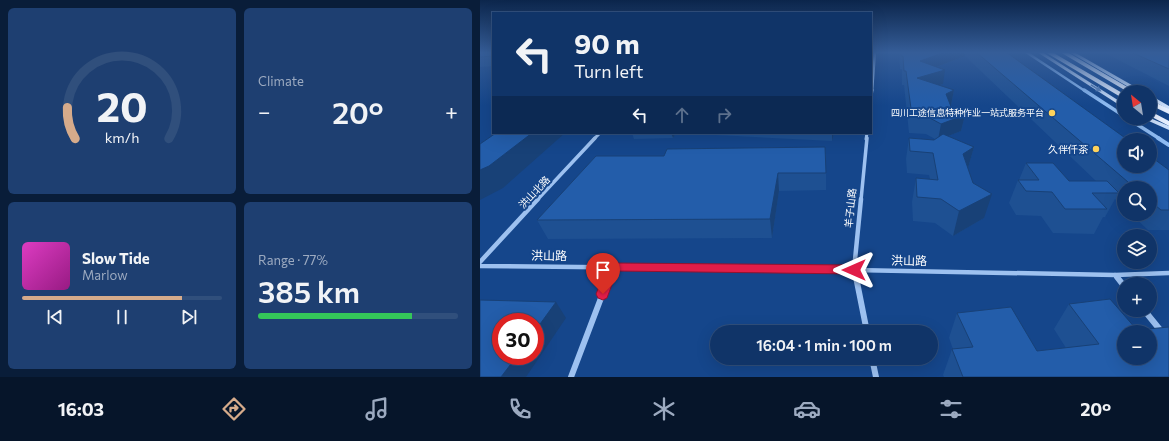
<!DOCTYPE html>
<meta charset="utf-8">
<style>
:root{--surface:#103468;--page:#1e3f71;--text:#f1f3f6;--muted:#9caac0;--line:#304f7c;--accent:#d6ab8b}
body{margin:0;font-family:Commissioner,"Noto Sans SC",sans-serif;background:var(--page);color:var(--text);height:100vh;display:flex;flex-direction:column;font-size:15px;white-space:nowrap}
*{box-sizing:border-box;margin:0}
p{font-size:13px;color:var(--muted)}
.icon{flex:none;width:22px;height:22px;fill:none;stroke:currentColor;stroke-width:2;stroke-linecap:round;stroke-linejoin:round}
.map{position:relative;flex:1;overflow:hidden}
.drawer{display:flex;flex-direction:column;gap:8px;padding:8px;background:#091d39;width:480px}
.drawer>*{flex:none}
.banner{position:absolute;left:12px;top:12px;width:380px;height:122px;border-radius:0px;box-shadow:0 4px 16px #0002,0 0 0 1px var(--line);background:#103468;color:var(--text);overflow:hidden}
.needle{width:26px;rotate:330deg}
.controls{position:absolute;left:637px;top:85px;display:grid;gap:8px}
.controls a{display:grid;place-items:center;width:40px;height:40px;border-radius:50%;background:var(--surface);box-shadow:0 4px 16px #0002,0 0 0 1px var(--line);font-size:20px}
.speed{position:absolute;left:12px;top:313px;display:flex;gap:8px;font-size:20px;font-weight:700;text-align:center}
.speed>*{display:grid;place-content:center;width:52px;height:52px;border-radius:50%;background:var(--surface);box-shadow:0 4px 16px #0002,0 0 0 1px var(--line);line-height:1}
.speed .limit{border:6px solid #d22;background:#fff;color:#111}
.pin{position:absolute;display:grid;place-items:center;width:34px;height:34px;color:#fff;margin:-41px -17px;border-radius:50% 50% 50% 0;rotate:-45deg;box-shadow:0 0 4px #0007}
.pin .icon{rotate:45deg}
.me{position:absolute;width:44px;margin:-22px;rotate:270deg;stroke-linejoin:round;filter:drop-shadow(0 0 3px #0008)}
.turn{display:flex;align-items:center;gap:14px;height:84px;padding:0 16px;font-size:18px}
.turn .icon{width:52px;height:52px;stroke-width:2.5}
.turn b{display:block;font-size:28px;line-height:34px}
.lanes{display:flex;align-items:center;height:38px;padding:0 16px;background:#0003;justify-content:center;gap:20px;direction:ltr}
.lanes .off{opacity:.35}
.big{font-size:30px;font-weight:600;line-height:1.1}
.drawer .card{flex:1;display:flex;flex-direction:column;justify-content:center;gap:6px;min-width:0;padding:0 14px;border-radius:6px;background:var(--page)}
.drawer .dial{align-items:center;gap:0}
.dial svg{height:104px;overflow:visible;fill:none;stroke:var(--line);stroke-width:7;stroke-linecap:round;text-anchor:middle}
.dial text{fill:var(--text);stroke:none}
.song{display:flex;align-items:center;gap:12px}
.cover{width:48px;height:48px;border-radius:6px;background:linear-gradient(135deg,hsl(310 70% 55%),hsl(310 70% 35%))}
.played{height:4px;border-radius:2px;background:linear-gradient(90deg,var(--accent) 80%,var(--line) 80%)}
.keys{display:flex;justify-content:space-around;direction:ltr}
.heat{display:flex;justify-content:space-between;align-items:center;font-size:22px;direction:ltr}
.charge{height:6px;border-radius:3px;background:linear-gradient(90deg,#34c759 77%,var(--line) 0)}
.drawer .tiles{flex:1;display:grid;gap:8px;grid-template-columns:repeat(2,1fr)}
.trip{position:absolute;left:230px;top:325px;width:228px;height:40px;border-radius:20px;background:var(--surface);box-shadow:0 4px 16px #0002,0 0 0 1px var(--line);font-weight:600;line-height:40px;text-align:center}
.dock{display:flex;height:64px;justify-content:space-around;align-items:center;background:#06152a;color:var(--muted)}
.dock .icon{width:28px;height:28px}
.dock .on{color:var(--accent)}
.dock b{font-size:18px;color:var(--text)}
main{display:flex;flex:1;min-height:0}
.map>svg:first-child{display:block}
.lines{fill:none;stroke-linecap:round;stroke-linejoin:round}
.stream-far2{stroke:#8fbcf3;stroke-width:2.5}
.stream-far1{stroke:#8fbcf3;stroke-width:3.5}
.stream{stroke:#8fbcf3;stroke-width:4}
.street-far4{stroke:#9dc1f0;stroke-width:2.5}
.street-far3{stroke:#9dc1f0;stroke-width:3}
.street-far2{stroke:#9dc1f0;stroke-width:3.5}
.street-far1{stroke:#9dc1f0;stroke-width:4.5}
.street{stroke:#9dc1f0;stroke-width:6}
.secondary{fill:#cbdffb;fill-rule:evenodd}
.primary{fill:#e6efff;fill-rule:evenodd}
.wall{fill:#1e5092}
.shaded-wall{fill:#184177}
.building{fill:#235daa;stroke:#184177;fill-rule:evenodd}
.oneway{fill:#5e83b8}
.route{fill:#e11d48;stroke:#92132f}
.poi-dot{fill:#ffd35c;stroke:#15468b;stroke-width:1.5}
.labels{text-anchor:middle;stroke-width:4;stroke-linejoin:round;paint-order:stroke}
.far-poi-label{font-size:9px;fill:#fff;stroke:#15468b;text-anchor:end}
.poi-label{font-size:10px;fill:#fff;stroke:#15468b;text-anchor:end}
.street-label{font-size:10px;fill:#fff;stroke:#15468b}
.near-street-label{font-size:12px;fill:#fff;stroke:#15468b}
</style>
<main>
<section class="drawer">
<div class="tiles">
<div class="card dial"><svg viewBox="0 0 100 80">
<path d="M14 69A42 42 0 1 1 86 69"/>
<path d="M14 69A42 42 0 0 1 8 45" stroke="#d6ab8b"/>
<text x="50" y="56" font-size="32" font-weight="700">20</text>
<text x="50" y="72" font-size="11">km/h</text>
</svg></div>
<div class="card"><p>Climate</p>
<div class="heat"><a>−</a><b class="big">20°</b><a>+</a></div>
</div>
<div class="card">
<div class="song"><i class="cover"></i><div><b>Slow Tide</b><p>Marlow</p></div></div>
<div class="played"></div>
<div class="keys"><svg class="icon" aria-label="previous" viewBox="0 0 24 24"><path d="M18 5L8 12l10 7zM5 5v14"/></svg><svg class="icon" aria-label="pause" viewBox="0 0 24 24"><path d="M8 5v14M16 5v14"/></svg><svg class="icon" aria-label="next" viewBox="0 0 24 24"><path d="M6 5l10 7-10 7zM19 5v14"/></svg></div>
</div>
<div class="card"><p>Range · 77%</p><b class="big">385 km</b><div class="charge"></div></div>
</div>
</section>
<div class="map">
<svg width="689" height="377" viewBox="0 0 689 377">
<rect width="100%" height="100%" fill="#15468b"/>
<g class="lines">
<path class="stream-far2" d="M 546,52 L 605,91"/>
<path class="stream-far1" d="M 604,90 L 644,116
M 647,118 L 680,139"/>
<path class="stream" d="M 678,138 L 689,145"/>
<path class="street-far4" d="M 392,91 L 395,52"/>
<path class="street-far3" d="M 391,97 L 392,90
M 114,139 L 120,133
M 386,139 L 387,133"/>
<path class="street-far2" d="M 57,200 L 115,138
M 381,200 L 387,138"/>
<path class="street-far1" d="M 0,262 L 58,199
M 0,266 L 374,270 L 635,275 L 689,273
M 635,275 L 638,278
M 129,278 L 133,267
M 376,278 L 374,270 L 381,199"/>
<path class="street" d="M 376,277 L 387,332
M 637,277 L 644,286
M 664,310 L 681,331
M 392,358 L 396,377
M 91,377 L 129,277"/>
<path class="secondary" d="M 557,52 L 562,52 L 644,104 L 644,108 Z
M 589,52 L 594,52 L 664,92 L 657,92 Z
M 670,95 L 689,106 L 689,110 L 670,99 Z
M 662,118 L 670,118 L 689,126 L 689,130 Z"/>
<path class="primary" d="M 565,52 L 572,52 L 644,94 L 644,99 Z
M 580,52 L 587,52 L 656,92 L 648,92 Z
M 670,100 L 689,109 L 689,114 L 670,105 Z
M 670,111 L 689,121 L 689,126 L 670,116 Z"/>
</g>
<path class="wall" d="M 0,52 L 13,52 L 13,66 L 0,67 Z
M 419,52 L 526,52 L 689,170 L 689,230 L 668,230 L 651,214 L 670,214 L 670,188 L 644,188 L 644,208 L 635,199 L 625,217 L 623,217 L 614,234 L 573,233 L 561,216 L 536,215 L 529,203 L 538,180 L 539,180 L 546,163 L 589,181 L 616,181 L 485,56 L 457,67 L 463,84 L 459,85 L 474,90 L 471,105 L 470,105 L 472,109 L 485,115 L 481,131 L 468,136 L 494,147 L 488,168 L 504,218 L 473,236 L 455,223 L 433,221 L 432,202 L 436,178 L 450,179 L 449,175 L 427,173 L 426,159 L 429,138 L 454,140 L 455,139 L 446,134 L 429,133 L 424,85 L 422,85 L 422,69 L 420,69 Z
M 623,52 L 689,52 L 689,86 Z
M 152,133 L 354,133 L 352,141 L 196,133 L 193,138 L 154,139 Z
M 116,156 L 346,173 L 346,190 L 299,191 L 292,238 L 68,239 L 57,220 Z
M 589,304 L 689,377 L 464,377 L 463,375 L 472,349 L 473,349 L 469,338 L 477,313 L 557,351 L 586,348 L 574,329 Z"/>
<path class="shaded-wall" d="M 465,52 L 485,52 L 485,56 L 438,74 L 440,61 Z
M 465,70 L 463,84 L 435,92 L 437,78 Z
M 474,90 L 471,105 L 463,109 L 466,94 Z
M 485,115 L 481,131 L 458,140 L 461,124 Z
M 52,133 L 85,133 L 23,188 L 0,200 L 0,164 Z
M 191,133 L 196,133 L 193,138 Z
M 352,133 L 354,133 L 352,141 Z
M 494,147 L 488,168 L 483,154 Z
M 298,173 L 299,191 L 292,238 L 290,219 Z
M 512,194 L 504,218 L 473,236 L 479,211 Z
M 76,302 L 86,318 L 46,377 L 21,377 L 37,356 L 55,356 L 55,331 Z"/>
<path class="building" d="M 0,52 L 13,52 L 13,56 L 0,57 Z
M 421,52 L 465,52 L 440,61 L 465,70 L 437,78 L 474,90 L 466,94 L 472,109 L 485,115 L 461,124 L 448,117 L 432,116 L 426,71 L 424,71 L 423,56 L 421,56 Z
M 496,52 L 526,52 L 648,140 L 644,140 L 644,166 L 670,166 L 670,156 L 689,170 L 689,210 L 681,210 L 670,201 L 670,188 L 655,188 Z
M 651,52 L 689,52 L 689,69 Z
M 16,133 L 52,133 L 9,166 L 0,170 L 0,144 Z
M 463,134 L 494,147 L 483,154 L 493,183 L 512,194 L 479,211 L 461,199 L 437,197 L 436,178 L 458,180 L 453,153 L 430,151 L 429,138 L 454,140 Z
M 345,147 L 346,173 L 298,173 L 290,219 L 57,220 L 116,156 L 184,156 L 187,149 Z
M 546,163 L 573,163 L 589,181 L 627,181 L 639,193 L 612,193 L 627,209 L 585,209 L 572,192 L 546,191 L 538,180 L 559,180 Z
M 630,299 L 657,330 L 689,327 L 689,377 L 483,377 L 472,349 L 493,347 L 477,313 L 531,307 L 557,351 L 619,344 L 589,304 ZM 644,332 L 670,332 L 670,358 L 644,358 Z
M 0,300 L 76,302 L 55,331 L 55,322 L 21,322 L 21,356 L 37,356 L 21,377 L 0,377 Z"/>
<defs><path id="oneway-solid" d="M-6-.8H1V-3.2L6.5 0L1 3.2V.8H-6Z"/></defs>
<use class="oneway" href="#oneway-solid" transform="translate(616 88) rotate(32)"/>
<linearGradient id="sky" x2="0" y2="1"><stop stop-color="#0c264c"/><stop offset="0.5" stop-color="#355d98"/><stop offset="1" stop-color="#355d98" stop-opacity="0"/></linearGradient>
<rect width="689" height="105" fill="url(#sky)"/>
<path class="route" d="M 133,263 L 374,265 L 378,266 L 380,270 L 378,273 L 374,274 L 137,271 L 127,298 L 123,300 L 118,298 L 116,294 L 127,267 L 129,264 Z"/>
<g class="poi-dot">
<circle cx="572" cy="113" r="4"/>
<circle cx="616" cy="149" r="4"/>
</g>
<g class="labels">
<g class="far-poi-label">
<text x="564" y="116">四川工途信息特种作业一站式服务平台</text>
</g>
<g class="poi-label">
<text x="608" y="153">久伴仟茶</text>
</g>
<g class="street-label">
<text transform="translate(54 192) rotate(-47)" y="4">洪山北路</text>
<text transform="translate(370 208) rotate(-84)" y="4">羊子山路</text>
</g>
<g class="near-street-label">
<text transform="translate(69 256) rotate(1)" y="4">洪山路</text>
<text transform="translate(429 261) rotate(1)" y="4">洪山路</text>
</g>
</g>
</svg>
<div class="controls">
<a><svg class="needle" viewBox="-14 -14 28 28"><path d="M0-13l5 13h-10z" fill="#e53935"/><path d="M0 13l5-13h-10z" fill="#9caac0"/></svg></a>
<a><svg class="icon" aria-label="sound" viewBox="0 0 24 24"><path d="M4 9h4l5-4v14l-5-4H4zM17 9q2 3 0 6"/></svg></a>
<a><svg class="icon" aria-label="search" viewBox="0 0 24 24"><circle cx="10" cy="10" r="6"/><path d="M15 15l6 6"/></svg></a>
<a><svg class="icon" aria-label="layers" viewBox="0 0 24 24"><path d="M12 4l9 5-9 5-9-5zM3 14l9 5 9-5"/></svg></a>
<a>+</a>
<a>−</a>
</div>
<div class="speed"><div class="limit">30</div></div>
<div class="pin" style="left:123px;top:294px;background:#d93025"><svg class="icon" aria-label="arrive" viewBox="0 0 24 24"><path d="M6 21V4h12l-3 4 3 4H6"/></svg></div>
<svg class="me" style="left:374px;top:270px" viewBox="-20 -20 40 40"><path d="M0-17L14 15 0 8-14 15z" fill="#e11d48" stroke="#fff" stroke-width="4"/></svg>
<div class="trip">16:04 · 1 min · 100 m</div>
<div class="banner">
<div class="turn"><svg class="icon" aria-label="left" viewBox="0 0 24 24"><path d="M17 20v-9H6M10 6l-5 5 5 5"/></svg><div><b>90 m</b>Turn left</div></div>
<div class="lanes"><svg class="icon" aria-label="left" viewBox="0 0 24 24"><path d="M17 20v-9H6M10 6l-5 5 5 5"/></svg><svg class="icon off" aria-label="ahead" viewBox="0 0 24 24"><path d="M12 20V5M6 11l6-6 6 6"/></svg><svg class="icon off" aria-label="right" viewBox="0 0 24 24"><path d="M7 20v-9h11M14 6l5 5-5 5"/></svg></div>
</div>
</div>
</main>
<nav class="dock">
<b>16:03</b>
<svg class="icon on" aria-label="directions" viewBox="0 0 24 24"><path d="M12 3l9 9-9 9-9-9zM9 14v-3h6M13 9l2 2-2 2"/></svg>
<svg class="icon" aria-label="music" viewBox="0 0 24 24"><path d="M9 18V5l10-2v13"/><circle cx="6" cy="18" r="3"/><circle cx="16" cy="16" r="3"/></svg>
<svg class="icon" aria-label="phone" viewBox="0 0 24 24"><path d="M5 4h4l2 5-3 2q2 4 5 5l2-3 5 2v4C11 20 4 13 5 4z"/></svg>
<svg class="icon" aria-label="climate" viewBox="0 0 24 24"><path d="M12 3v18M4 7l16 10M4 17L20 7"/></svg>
<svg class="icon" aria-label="car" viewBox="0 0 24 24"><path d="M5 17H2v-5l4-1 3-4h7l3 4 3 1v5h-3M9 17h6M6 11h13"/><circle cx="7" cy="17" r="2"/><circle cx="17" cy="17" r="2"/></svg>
<svg class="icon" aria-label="filters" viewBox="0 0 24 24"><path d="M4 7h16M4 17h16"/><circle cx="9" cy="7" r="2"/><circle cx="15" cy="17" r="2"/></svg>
<b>20°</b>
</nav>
